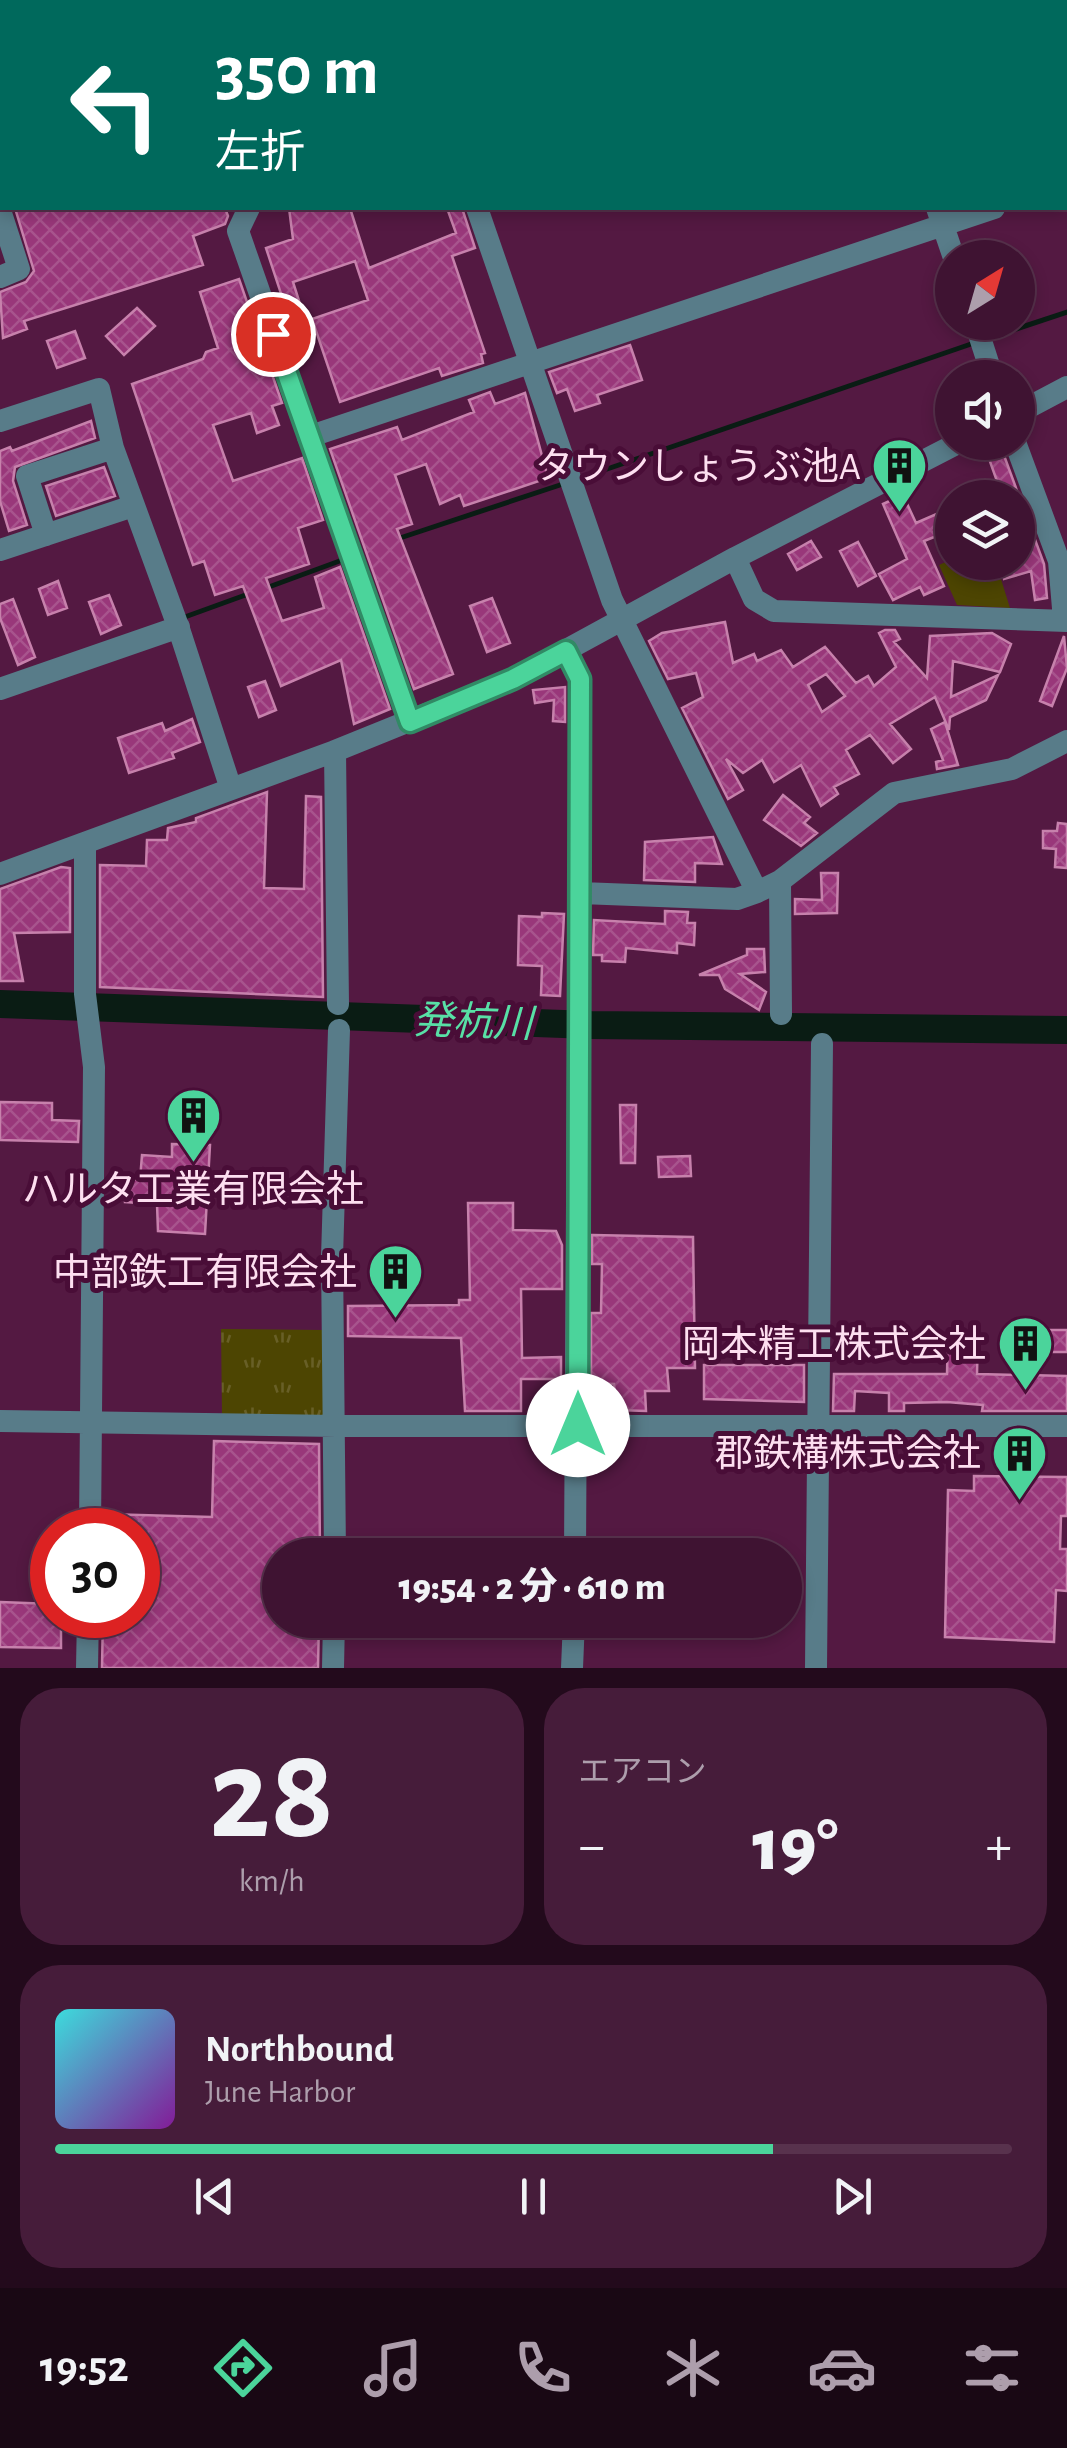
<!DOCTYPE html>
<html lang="ja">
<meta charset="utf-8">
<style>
:root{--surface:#3f1332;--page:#461c3a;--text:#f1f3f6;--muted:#ad9eac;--line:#58324d;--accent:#4bd49b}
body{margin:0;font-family:"Alegreya Sans","Noto Sans JP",sans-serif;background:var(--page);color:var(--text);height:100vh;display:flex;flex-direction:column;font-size:38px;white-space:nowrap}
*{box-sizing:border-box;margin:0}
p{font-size:32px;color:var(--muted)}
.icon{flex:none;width:55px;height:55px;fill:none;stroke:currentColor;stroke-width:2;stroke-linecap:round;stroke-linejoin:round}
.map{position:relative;height:1668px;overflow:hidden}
.side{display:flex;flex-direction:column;gap:20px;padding:20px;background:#230a1c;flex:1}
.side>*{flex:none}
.guide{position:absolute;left:0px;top:0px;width:1068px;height:210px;box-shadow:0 5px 15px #0003,0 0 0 2px var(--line);background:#00695c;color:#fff;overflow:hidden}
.needle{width:65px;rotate:37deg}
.buttons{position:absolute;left:935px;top:240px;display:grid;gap:20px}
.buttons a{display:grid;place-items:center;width:100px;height:100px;border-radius:50%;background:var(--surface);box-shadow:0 5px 15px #0003,0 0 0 2px var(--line);font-size:50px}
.speed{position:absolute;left:30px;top:1508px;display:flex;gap:20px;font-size:50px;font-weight:700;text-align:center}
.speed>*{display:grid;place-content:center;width:130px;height:130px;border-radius:50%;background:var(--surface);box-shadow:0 5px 15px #0003,0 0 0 2px var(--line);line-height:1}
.speed .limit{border:15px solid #d22;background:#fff;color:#111}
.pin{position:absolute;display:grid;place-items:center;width:85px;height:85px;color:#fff;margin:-42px;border:5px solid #fff;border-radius:50%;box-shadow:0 2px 10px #0007}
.me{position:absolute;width:110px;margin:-55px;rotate:0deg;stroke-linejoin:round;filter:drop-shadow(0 0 8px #0008)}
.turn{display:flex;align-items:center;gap:35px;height:210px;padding:0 50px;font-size:45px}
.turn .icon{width:130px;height:130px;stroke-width:2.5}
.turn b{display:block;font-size:70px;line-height:85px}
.big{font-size:75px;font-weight:800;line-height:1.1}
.side .tile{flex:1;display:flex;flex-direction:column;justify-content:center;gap:15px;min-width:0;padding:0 35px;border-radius:40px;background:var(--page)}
.side .dial{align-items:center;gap:0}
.dial b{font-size:130px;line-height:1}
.song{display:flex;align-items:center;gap:30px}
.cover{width:120px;height:120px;border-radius:15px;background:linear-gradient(135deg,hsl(180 70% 55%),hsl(290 70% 35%))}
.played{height:10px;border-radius:5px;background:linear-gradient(90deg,var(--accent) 75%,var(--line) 75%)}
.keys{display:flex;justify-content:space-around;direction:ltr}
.heat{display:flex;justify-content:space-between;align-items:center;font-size:55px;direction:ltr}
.side .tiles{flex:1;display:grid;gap:20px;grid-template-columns:1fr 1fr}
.tile:last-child{grid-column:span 2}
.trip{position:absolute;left:262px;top:1538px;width:540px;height:100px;border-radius:50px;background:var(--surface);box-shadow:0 5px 15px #0003,0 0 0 2px var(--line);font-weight:800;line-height:100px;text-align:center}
.dock{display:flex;height:160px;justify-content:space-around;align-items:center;background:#190814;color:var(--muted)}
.dock .icon{width:70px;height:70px}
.dock .current{color:var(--accent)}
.dock b{font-size:45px;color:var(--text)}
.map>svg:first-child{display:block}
.grass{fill:url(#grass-tufts)}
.park{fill:#4d4502}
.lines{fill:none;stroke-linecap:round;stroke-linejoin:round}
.stream{stroke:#0a1c14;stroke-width:5}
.river{stroke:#0a1c14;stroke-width:28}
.building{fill:url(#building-cross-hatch);stroke:#c781ac;stroke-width:2.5;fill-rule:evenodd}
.minor{stroke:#587c89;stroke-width:22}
.route-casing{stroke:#318a65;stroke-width:25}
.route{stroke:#4bd49b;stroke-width:18}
.labels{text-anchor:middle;stroke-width:10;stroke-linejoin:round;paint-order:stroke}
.poi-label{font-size:38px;fill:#fddff0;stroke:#490d37;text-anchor:end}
.water-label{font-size:40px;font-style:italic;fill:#58e0a6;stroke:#490d37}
</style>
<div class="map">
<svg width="1067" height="1668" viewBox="0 0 1067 1668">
<defs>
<pattern id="grass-tufts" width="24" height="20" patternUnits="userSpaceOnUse" patternTransform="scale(2.5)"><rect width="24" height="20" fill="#4d4502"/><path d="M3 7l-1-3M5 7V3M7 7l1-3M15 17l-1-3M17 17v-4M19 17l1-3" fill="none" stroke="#685f27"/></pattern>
<pattern id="building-cross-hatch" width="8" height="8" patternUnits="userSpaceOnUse" patternTransform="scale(2.5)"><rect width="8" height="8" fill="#99377a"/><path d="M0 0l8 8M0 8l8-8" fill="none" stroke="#a8548d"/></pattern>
</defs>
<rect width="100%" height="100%" fill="#541942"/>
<path class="grass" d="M 221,1329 L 325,1330 L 327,1416 L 222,1416 Z"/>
<path class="park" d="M 952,559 L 952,562 L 996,563 L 1010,608 L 957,605 L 939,565 Z"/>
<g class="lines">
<path class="stream" d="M 989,338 L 1067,312
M 578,479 L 974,343
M 397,539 L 563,484
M 266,588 L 345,559
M 182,618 L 251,593"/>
<path class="river" d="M 0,1004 L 591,1025 L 1067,1030"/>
</g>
<path class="building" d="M 15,208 L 225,208 L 228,216 L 225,224 L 193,236 L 203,265 L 24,321 L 27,329 L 3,338 L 0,292 L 26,282 L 34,271 Z
M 289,208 L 350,208 L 369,268 L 456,233 L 447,208 L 462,208 L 475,248 L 452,256 L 485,353 L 481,354 L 483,363 L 442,376 L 439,368 L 340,402 L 312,319 L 368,300 L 355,261 L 293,282 L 300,304 L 286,309 L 266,248 L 293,239 Z
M 239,279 L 282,403 L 272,406 L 279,425 L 257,433 L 251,413 L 213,425 L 233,481 L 302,458 L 323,520 L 298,528 L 309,564 L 266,578 L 282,621 L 324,608 L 315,577 L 340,567 L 390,709 L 354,724 L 341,660 L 281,686 L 243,586 L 215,595 L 204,561 L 193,565 L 132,384 L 203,359 L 206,352 L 218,348 L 200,292 Z
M 137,308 L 155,326 L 124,355 L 106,336 Z
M 75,331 L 85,358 L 57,368 L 47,341 Z
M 630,345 L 642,380 L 597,395 L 600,403 L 575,411 L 567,389 L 557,393 L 549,372 Z
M 490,392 L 495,404 L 525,393 L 548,478 L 464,506 L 460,495 L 440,504 L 426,464 L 395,475 L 412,524 L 397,529 L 453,674 L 414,689 L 330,449 L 397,427 L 402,440 L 474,412 L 469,400 Z
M 91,421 L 95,438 L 15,467 L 13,481 L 27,525 L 9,531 L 0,501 L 0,451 L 10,447 L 12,451 Z
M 1002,450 L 1044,564 L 1047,598 L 1035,600 L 1031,571 L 1004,579 L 1000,566 L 1024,559 L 1018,539 L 1018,498 L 1003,498 L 988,456 Z
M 104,467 L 115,496 L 56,516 L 46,486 Z
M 903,495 L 916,523 L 948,509 L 952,530 L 924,541 L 944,586 L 924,595 L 920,587 L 893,600 L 879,574 L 907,559 L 883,504 Z
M 811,541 L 821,557 L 797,570 L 788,554 Z
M 858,542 L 876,576 L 858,586 L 840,551 Z
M 58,581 L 67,608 L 48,615 L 39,589 Z
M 109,595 L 121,625 L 101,634 L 89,602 Z
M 492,598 L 510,643 L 487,652 L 470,606 Z
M 13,599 L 35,657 L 18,665 L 0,618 L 0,604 Z
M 725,622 L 733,663 L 754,654 L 757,661 L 781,650 L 793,667 L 825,647 L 856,683 L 868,676 L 874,686 L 896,667 L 879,633 L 885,630 L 895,630 L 900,639 L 894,642 L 927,678 L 930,636 L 992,633 L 1011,644 L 1000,672 L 953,661 L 951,697 L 998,675 L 986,700 L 950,717 L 949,730 L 935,697 L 890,724 L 911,749 L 893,763 L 870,735 L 846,750 L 859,774 L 834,787 L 838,794 L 821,806 L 801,765 L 774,782 L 762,760 L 743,773 L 726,759 L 743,790 L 728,799 L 682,708 L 703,697 L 696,673 L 668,679 L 649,641 L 662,633 ZM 826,674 L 845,696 L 822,712 L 808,685 Z
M 1064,636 L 1067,668 L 1052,706 L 1040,701 Z
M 265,681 L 276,710 L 259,717 L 248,687 Z
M 565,687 L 565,722 L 553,721 L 554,700 L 535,703 L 533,690 Z
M 192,719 L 200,742 L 172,753 L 174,758 L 129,773 L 118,738 L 162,723 L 165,731 Z
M 945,722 L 958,765 L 937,769 L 936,762 L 943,760 L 931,729 Z
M 267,792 L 264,888 L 304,889 L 306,796 L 321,797 L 323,997 L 100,987 L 100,865 L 146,866 L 147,840 L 167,840 L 168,828 L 196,822 L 196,818 Z
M 783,795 L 810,817 L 804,823 L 817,833 L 801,846 L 764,820 Z
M 1058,823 L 1067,824 L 1067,868 L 1055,867 L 1056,849 L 1043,848 L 1043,831 L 1057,831 Z
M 713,837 L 722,864 L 695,863 L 695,882 L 644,880 L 645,842 Z
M 61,867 L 70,868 L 70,932 L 14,933 L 23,981 L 0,981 L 0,889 Z
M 821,873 L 838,873 L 837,913 L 795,914 L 795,899 L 822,900 Z
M 665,911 L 688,912 L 687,923 L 695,923 L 694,945 L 677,943 L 677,953 L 626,948 L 625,962 L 602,961 L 602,955 L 593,955 L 594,920 L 665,924 Z
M 542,913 L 564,914 L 560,996 L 541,995 L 542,966 L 518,965 L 519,916 L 542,917 Z
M 747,949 L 764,949 L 765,972 L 740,974 L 766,992 L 759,1010 L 725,989 L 719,975 L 699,975 L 747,955 Z
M 0,1102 L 52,1103 L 52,1120 L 79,1121 L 78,1142 L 0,1140 Z
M 620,1105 L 636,1105 L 635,1163 L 621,1163 Z
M 172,1144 L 210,1145 L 205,1234 L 158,1231 L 157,1204 L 125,1202 L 126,1179 L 140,1180 L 142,1155 L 172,1157 Z
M 690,1156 L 691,1176 L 659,1177 L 658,1157 Z
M 468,1203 L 513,1203 L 513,1230 L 556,1231 L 562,1245 L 562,1289 L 521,1289 L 522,1358 L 561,1357 L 561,1379 L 521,1379 L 521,1411 L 465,1411 L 461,1338 L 348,1336 L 348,1306 L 459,1305 L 459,1300 L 470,1300 Z
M 592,1235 L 693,1237 L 695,1368 L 667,1368 L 669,1391 L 645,1391 L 646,1411 L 616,1410 L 614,1384 L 591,1383 L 591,1313 L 601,1313 L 602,1264 L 592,1264 Z
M 1043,1330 L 1067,1330 L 1067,1352 L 1043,1352 Z
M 948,1332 L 978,1332 L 977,1374 L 1067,1376 L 1067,1411 L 982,1411 L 983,1405 L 947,1402 L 904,1403 L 904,1411 L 889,1411 L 889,1393 L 855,1391 L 854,1411 L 833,1411 L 834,1374 L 947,1374 Z
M 704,1365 L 804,1365 L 804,1402 L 704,1399 Z
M 214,1441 L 319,1444 L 320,1555 L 280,1555 L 280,1620 L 319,1620 L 318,1668 L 102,1668 L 103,1615 L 138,1615 L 138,1530 L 105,1530 L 105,1514 L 212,1517 Z
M 974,1476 L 1067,1477 L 1067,1516 L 1061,1516 L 1060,1549 L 1067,1549 L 1067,1591 L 1056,1590 L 1054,1642 L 945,1637 L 948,1490 L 974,1491 Z
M 0,1602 L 52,1604 L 52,1615 L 61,1615 L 61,1648 L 0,1647 Z"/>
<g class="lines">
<path class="minor" d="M 410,0 L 411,2
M 867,0 L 868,2
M 191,2 L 195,0
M 838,2 L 845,0
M 0,128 L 2,126
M 1065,183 L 1067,183
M 249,208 L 238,231 L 410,722
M 477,208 L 612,600 L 757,892 L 780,881 L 894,793 L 1012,769 L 1067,741
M 937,208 L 954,258
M 0,210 L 19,269 L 0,277
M 975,322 L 993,378
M 1018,413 L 1067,387
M 0,421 L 99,389 L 113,448 L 178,626 L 231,789
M 308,437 L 994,208
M 1015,442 L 1059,561 L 1064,620
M 46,535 L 27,476 L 113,448
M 0,550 L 133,506
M 735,558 L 754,599 L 774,611 L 1067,621
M 566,651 L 580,679 L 575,1555
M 0,689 L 179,627
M 335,751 L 338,1004
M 85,843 L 85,994 L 94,1067 L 90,1530
M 0,874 L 335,751 L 513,679 L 735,558 L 960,442
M 780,881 L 781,1014
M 581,893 L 737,899 L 757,892
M 0,1421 L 337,1426 L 1067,1426
M 335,1555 L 332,1257 L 339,1030
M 87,1668 L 88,1615
M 333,1668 L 334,1620
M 572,1668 L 574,1620
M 816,1668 L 822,1044"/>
</g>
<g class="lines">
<defs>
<path id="route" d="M 273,334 L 410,722 L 513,679 L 566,651 L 580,679 L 578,1425"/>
</defs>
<use href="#route" class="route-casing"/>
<use href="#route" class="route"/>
</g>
<defs>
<symbol id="building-pin" viewBox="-11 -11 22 30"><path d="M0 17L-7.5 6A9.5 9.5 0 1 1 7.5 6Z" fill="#4bd49b" stroke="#490d37"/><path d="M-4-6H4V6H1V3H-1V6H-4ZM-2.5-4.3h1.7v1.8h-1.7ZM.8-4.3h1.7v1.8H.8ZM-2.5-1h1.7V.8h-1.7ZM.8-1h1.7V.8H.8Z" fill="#111"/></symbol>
</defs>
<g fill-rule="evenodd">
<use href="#building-pin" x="868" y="434" width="63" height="86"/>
<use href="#building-pin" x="162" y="1084" width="63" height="86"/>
<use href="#building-pin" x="364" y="1240" width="63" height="86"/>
<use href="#building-pin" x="994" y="1312" width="63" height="86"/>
<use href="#building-pin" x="988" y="1422" width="63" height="86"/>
</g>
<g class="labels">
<g class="poi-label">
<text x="861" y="479">タウンしょうぶ池A</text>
<text x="193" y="1202" text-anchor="middle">ハルタ工業有限会社</text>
<text x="357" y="1285">中部鉄工有限会社</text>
<text x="986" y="1357">岡本精工株式会社</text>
<text x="981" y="1466">郡鉄構株式会社</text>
</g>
<g class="water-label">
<text transform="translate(473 1021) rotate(2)" y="14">発杭川</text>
</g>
</g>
</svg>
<div class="buttons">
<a><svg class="needle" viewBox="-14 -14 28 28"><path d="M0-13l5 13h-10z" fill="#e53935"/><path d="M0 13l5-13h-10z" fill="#ad9eac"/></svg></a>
<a><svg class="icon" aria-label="sound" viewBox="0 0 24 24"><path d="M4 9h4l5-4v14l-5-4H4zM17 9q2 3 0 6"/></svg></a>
<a><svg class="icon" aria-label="layers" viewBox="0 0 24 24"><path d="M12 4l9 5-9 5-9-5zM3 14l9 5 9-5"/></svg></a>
</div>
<div class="speed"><div class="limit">30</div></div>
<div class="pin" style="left:273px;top:334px;background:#d93025"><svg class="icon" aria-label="arrive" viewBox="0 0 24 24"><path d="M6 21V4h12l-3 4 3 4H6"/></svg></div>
<svg class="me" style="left:578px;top:1425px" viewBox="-20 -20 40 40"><circle r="19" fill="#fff"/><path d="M0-13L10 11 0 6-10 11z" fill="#4bd49b"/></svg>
<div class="trip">19:54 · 2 分 · 610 m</div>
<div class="guide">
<div class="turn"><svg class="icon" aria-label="left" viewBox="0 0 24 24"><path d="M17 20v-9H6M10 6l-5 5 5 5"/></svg><div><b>350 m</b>左折</div></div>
</div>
</div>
<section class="side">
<div class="tiles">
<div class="tile dial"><b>28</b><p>km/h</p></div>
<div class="tile"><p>エアコン</p>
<div class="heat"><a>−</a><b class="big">19°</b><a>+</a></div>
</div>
<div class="tile">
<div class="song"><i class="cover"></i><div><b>Northbound</b><p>June Harbor</p></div></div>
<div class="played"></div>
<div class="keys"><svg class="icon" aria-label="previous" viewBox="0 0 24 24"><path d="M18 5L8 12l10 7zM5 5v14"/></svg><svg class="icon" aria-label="pause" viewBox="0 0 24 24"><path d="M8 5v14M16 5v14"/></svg><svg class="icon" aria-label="next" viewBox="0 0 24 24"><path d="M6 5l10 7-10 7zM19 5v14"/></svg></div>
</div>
</div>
</section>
<nav class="dock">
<b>19:52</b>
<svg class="icon current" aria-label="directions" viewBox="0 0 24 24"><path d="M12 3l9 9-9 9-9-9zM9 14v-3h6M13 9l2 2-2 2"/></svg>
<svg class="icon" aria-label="music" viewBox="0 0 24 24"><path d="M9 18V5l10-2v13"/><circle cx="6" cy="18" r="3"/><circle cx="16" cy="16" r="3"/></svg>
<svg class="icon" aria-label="phone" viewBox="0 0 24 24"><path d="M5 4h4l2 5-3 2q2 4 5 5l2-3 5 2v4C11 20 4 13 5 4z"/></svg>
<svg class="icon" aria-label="climate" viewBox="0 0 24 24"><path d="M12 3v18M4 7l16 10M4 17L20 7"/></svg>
<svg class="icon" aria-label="car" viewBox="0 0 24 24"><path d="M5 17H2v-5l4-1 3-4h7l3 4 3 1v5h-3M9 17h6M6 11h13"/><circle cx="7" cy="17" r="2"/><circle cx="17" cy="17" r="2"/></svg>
<svg class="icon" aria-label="filters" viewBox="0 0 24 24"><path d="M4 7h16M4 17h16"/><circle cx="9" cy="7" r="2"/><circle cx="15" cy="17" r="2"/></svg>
</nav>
